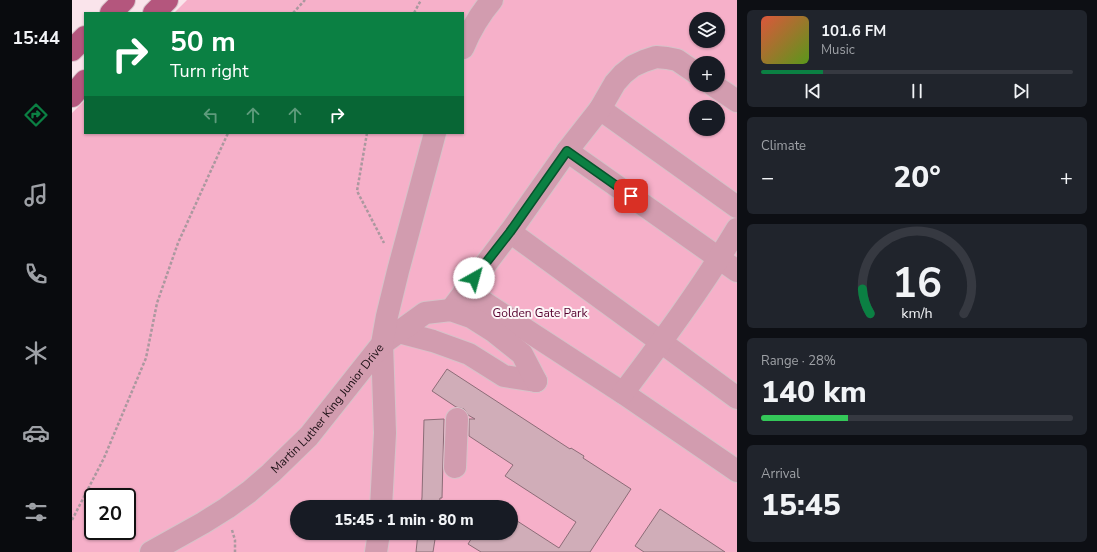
<!DOCTYPE html>
<meta charset="utf-8">
<style>
:root{--surface:#171b24;--page:#20242c;--text:#f1f3f6;--muted:#9ea1a6;--line:#363941;--accent:#0b8043}
body{margin:0;font-family:"Nunito Sans",sans-serif;background:var(--page);color:var(--text);height:100vh;display:flex;flex-direction:column;font-size:15px;white-space:nowrap}
*{box-sizing:border-box;margin:0}
p{font-size:13px;color:var(--muted)}
.icon{flex:none;width:22px;height:22px;fill:none;stroke:currentColor;stroke-width:2;stroke-linecap:round;stroke-linejoin:round}
.map{position:relative;flex:1;overflow:hidden}
.drawer{display:flex;flex-direction:column;gap:10px;padding:10px;background:#0d0f14;width:360px}
.drawer>*{flex:none}
.hud{position:absolute;left:12px;top:12px;width:380px;height:122px;border-radius:0px;box-shadow:0 1px 3px #0004;background:#0b8043;color:#fff;overflow:hidden}
.fabs{position:absolute;left:617px;top:12px;display:grid;gap:8px}
.fabs a{display:grid;place-items:center;width:36px;height:36px;border-radius:50%;background:var(--surface);box-shadow:0 1px 3px #0004;font-size:20px}
.speed{position:absolute;left:12px;top:488px;display:flex;gap:8px;font-size:20px;font-weight:700;text-align:center}
.speed>*{display:grid;place-content:center;width:52px;height:52px;border-radius:50%;background:var(--surface);box-shadow:0 1px 3px #0004;line-height:1}
.speed .limit{border:2px solid #111;border-radius:6px;background:#fff;color:#111}
.pin{position:absolute;display:grid;place-items:center;width:34px;height:34px;color:#fff;margin:-17px;border-radius:8px;box-shadow:0 2px 6px #0006}
.me{position:absolute;width:44px;margin:-22px;rotate:38deg;stroke-linejoin:round;filter:drop-shadow(0 0 3px #0008)}
.turn{display:flex;align-items:center;gap:14px;height:84px;padding:0 20px;font-size:18px}
.turn .icon{width:52px;height:52px;stroke-width:2.5}
.turn b{display:block;font-size:28px;line-height:34px}
.lanes{display:flex;align-items:center;height:38px;padding:0 20px;background:#0003;justify-content:center;gap:20px;direction:ltr}
.lanes .off{opacity:.35}
.big{font-size:30px;font-weight:800;line-height:1.1}
.drawer .tile{flex:1;display:flex;flex-direction:column;justify-content:center;gap:6px;min-width:0;padding:0 14px;border-radius:6px;background:var(--page)}
.drawer .dial{align-items:center;gap:0}
.dial svg{height:104px;overflow:visible;fill:none;stroke:var(--line);stroke-width:7;stroke-linecap:round;text-anchor:middle}
.dial text{fill:var(--text);stroke:none}
.song{display:flex;align-items:center;gap:12px}
.cover{width:48px;height:48px;border-radius:6px;background:linear-gradient(135deg,hsl(10 70% 55%),hsl(90 70% 35%))}
.played{height:4px;border-radius:2px;background:linear-gradient(90deg,var(--accent) 20%,var(--line) 20%)}
.keys{display:flex;justify-content:space-around;direction:ltr}
.heat{display:flex;justify-content:space-between;align-items:center;font-size:22px;direction:ltr}
.charge{height:6px;border-radius:3px;background:linear-gradient(90deg,#34c759 28%,var(--line) 0)}
.trip{position:absolute;left:218px;top:500px;width:228px;height:40px;border-radius:20px;background:var(--surface);box-shadow:0 1px 3px #0004;font-weight:800;line-height:40px;text-align:center}
main{display:flex;flex:1;min-height:0}
.tab-bar{display:flex;flex-direction:column;width:72px;justify-content:space-around;align-items:center;background:#090b0e;color:var(--muted)}
.tab-bar .icon{width:28px;height:28px}
.tab-bar .on{color:var(--accent)}
.tab-bar b{font-size:18px;color:var(--text)}
.map>svg:first-child{display:block}
.green{fill:#f6b0c9;fill-rule:evenodd}
.building{fill:#d0adb8;stroke:#8c6c77}
.lines{fill:none;stroke-linecap:round;stroke-linejoin:round}
.minor-casing{stroke:#d7c2c9;stroke-width:24}
.major-casing{stroke:#d7c2c9;stroke-width:24}
.path{stroke:#ab989f;stroke-width:2.5;stroke-dasharray:3 2;stroke-linecap:butt}
.minor{stroke:#d29caf;stroke-width:22}
.major{stroke:#b4567d;stroke-width:22}
.route-casing{stroke:#07532c;stroke-width:10}
.route{stroke:#0b8043;stroke-width:7}
.labels{text-anchor:middle;stroke-width:4;stroke-linejoin:round;paint-order:stroke}
.park-label{font-size:12px;fill:#55002e;stroke:#fdf6f8}
.street-label{font-size:12px;fill:#1f1217;stroke:#fdf6f8}
</style>
<main>
<nav class="tab-bar">
<b>15:44</b>
<svg class="icon on" aria-label="directions" viewBox="0 0 24 24"><path d="M12 3l9 9-9 9-9-9zM9 14v-3h6M13 9l2 2-2 2"/></svg>
<svg class="icon" aria-label="music" viewBox="0 0 24 24"><path d="M9 18V5l10-2v13"/><circle cx="6" cy="18" r="3"/><circle cx="16" cy="16" r="3"/></svg>
<svg class="icon" aria-label="phone" viewBox="0 0 24 24"><path d="M5 4h4l2 5-3 2q2 4 5 5l2-3 5 2v4C11 20 4 13 5 4z"/></svg>
<svg class="icon" aria-label="climate" viewBox="0 0 24 24"><path d="M12 3v18M4 7l16 10M4 17L20 7"/></svg>
<svg class="icon" aria-label="car" viewBox="0 0 24 24"><path d="M5 17H2v-5l4-1 3-4h7l3 4 3 1v5h-3M9 17h6M6 11h13"/><circle cx="7" cy="17" r="2"/><circle cx="17" cy="17" r="2"/></svg>
<svg class="icon" aria-label="filters" viewBox="0 0 24 24"><path d="M4 7h16M4 17h16"/><circle cx="9" cy="7" r="2"/><circle cx="15" cy="17" r="2"/></svg>
</nav>
<div class="map">
<svg width="665" height="552" viewBox="0 0 665 552">
<rect width="100%" height="100%" fill="#fae4eb"/>
<path class="green" d="M 115,0 L 665,0 L 665,552 L 0,552 L 0,113 L 13,100 L 13,133 L 391,133 L 391,13 L 102,13 ZM 624,19 L 646,19 L 646,41 L 624,41 ZM 624,63 L 646,63 L 646,85 L 624,85 ZM 624,107 L 646,107 L 646,129 L 624,129 ZM 21,497 L 55,497 L 55,531 L 21,531 ZM 225,507 L 439,507 L 439,533 L 225,533 Z"/>
<path class="building" d="M 375,369 L 498,449 L 499,448 L 512,456 L 511,458 L 559,489 L 518,552 L 409,552 L 396,544 L 403,533 L 439,533 L 439,517 L 487,548 L 504,522 L 433,476 L 441,465 L 397,436 L 397,419 L 403,419 L 396,415 L 392,409 L 384,407 L 360,391 Z
M 372,419 L 370,498 L 368,498 L 367,507 L 349,507 L 350,497 L 352,420 Z
M 588,509 L 653,552 L 572,552 L 563,546 Z
M 346,533 L 364,533 L 361,552 L 344,552 Z"/>
<g class="lines">
<defs>
<g id="minor">
<path d="M 391,48 C 398,31 408,14 420,0"/>
<path d="M 641,85 L 665,101"/>
<path d="M 528,109 L 665,207"/>
<path d="M 495,151 L 665,271"/>
<path d="M 438,232 L 589,342 L 665,398"/>
<path d="M 393,290 L 551,393 L 665,471"/>
<path d="M 379,310 L 438,232 L 495,151 L 528,109 L 543,83 L 551,74 L 561,66 L 572,61 L 584,57 L 595,58 L 605,60 L 624,73"/>
<path d="M 327,332 L 361,341 L 397,354 L 432,376 L 464,381"/>
<path d="M 310,344 L 353,313 L 379,310 L 399,317 L 421,331 L 450,354 L 464,381"/>
<path d="M 551,393 C 591,340 631,286 665,229"/>
<path d="M 383,467 L 385,419"/>
<path d="M 309,507 L 313,433 L 310,344"/>
<path id="s1" d="M 79,552 L 131,523 L 155,508 L 177,492 L 199,473 L 237,436 L 310,344 L 315,316 L 326,271 L 363,133"/>
<path d="M 304,552 L 307,533"/>
</g>
<path id="major" d="M 39,13 L 52,0
M 82,13 L 95,0
M 0,50 L 13,37
M 0,96 L 13,81"/>
</defs>
<use href="#minor" class="minor-casing"/>
<use href="#major" class="major-casing"/>
<path class="path" d="M 221,13 L 233,0
M 342,13 L 349,0
M 295,133 L 285,191 L 312,243
M 0,520 L 32,458 L 74,358 L 85,303 L 106,243 L 156,133
M 160,530 L 163,540 L 163,552"/>
<use href="#minor" class="minor"/>
<use href="#major" class="major"/>
</g>
<g class="lines">
<defs>
<path id="route" d="M 402,278 L 438,232 L 495,151 L 559,196"/>
</defs>
<use href="#route" class="route-casing"/>
<use href="#route" class="route"/>
</g>
<g class="labels">
<g class="park-label">
<text x="468" y="317">Golden Gate Park</text>
</g>
<g class="street-label">
<text dy="4" stroke="none"><textPath href="#s1" startOffset="230">Martin Luther King Junior Drive</textPath></text>
</g>
</g>
</svg>
<div class="fabs">
<a><svg class="icon" aria-label="layers" viewBox="0 0 24 24"><path d="M12 4l9 5-9 5-9-5zM3 14l9 5 9-5"/></svg></a>
<a>+</a>
<a>−</a>
</div>
<div class="speed"><div class="limit">20</div></div>
<div class="pin" style="left:559px;top:196px;background:#d93025"><svg class="icon" aria-label="arrive" viewBox="0 0 24 24"><path d="M6 21V4h12l-3 4 3 4H6"/></svg></div>
<svg class="me" style="left:402px;top:278px" viewBox="-20 -20 40 40"><circle r="19" fill="#fff"/><path d="M0-13L10 11 0 6-10 11z" fill="#0b8043"/></svg>
<div class="trip">15:45 · 1 min · 80 m</div>
<div class="hud">
<div class="turn"><svg class="icon" aria-label="right" viewBox="0 0 24 24"><path d="M7 20v-9h11M14 6l5 5-5 5"/></svg><div><b>50 m</b>Turn right</div></div>
<div class="lanes"><svg class="icon off" aria-label="left" viewBox="0 0 24 24"><path d="M17 20v-9H6M10 6l-5 5 5 5"/></svg><svg class="icon off" aria-label="ahead" viewBox="0 0 24 24"><path d="M12 20V5M6 11l6-6 6 6"/></svg><svg class="icon off" aria-label="ahead" viewBox="0 0 24 24"><path d="M12 20V5M6 11l6-6 6 6"/></svg><svg class="icon" aria-label="right" viewBox="0 0 24 24"><path d="M7 20v-9h11M14 6l5 5-5 5"/></svg></div>
</div>
</div>
<section class="drawer">
<div class="tile">
<div class="song"><i class="cover"></i><div><b>101.6 FM</b><p>Music</p></div></div>
<div class="played"></div>
<div class="keys"><svg class="icon" aria-label="previous" viewBox="0 0 24 24"><path d="M18 5L8 12l10 7zM5 5v14"/></svg><svg class="icon" aria-label="pause" viewBox="0 0 24 24"><path d="M8 5v14M16 5v14"/></svg><svg class="icon" aria-label="next" viewBox="0 0 24 24"><path d="M6 5l10 7-10 7zM19 5v14"/></svg></div>
</div>
<div class="tile"><p>Climate</p>
<div class="heat"><a>−</a><b class="big">20°</b><a>+</a></div>
</div>
<div class="tile dial"><svg viewBox="0 0 100 80">
<path d="M14 69A42 42 0 1 1 86 69"/>
<path d="M14 69A42 42 0 0 1 8 50" stroke="#0b8043"/>
<text x="50" y="56" font-size="32" font-weight="700">16</text>
<text x="50" y="72" font-size="11">km/h</text>
</svg></div>
<div class="tile"><p>Range · 28%</p><b class="big">140 km</b><div class="charge"></div></div>
<div class="tile"><p>Arrival</p><b class="big">15:45</b></div>
</section>
</main>
